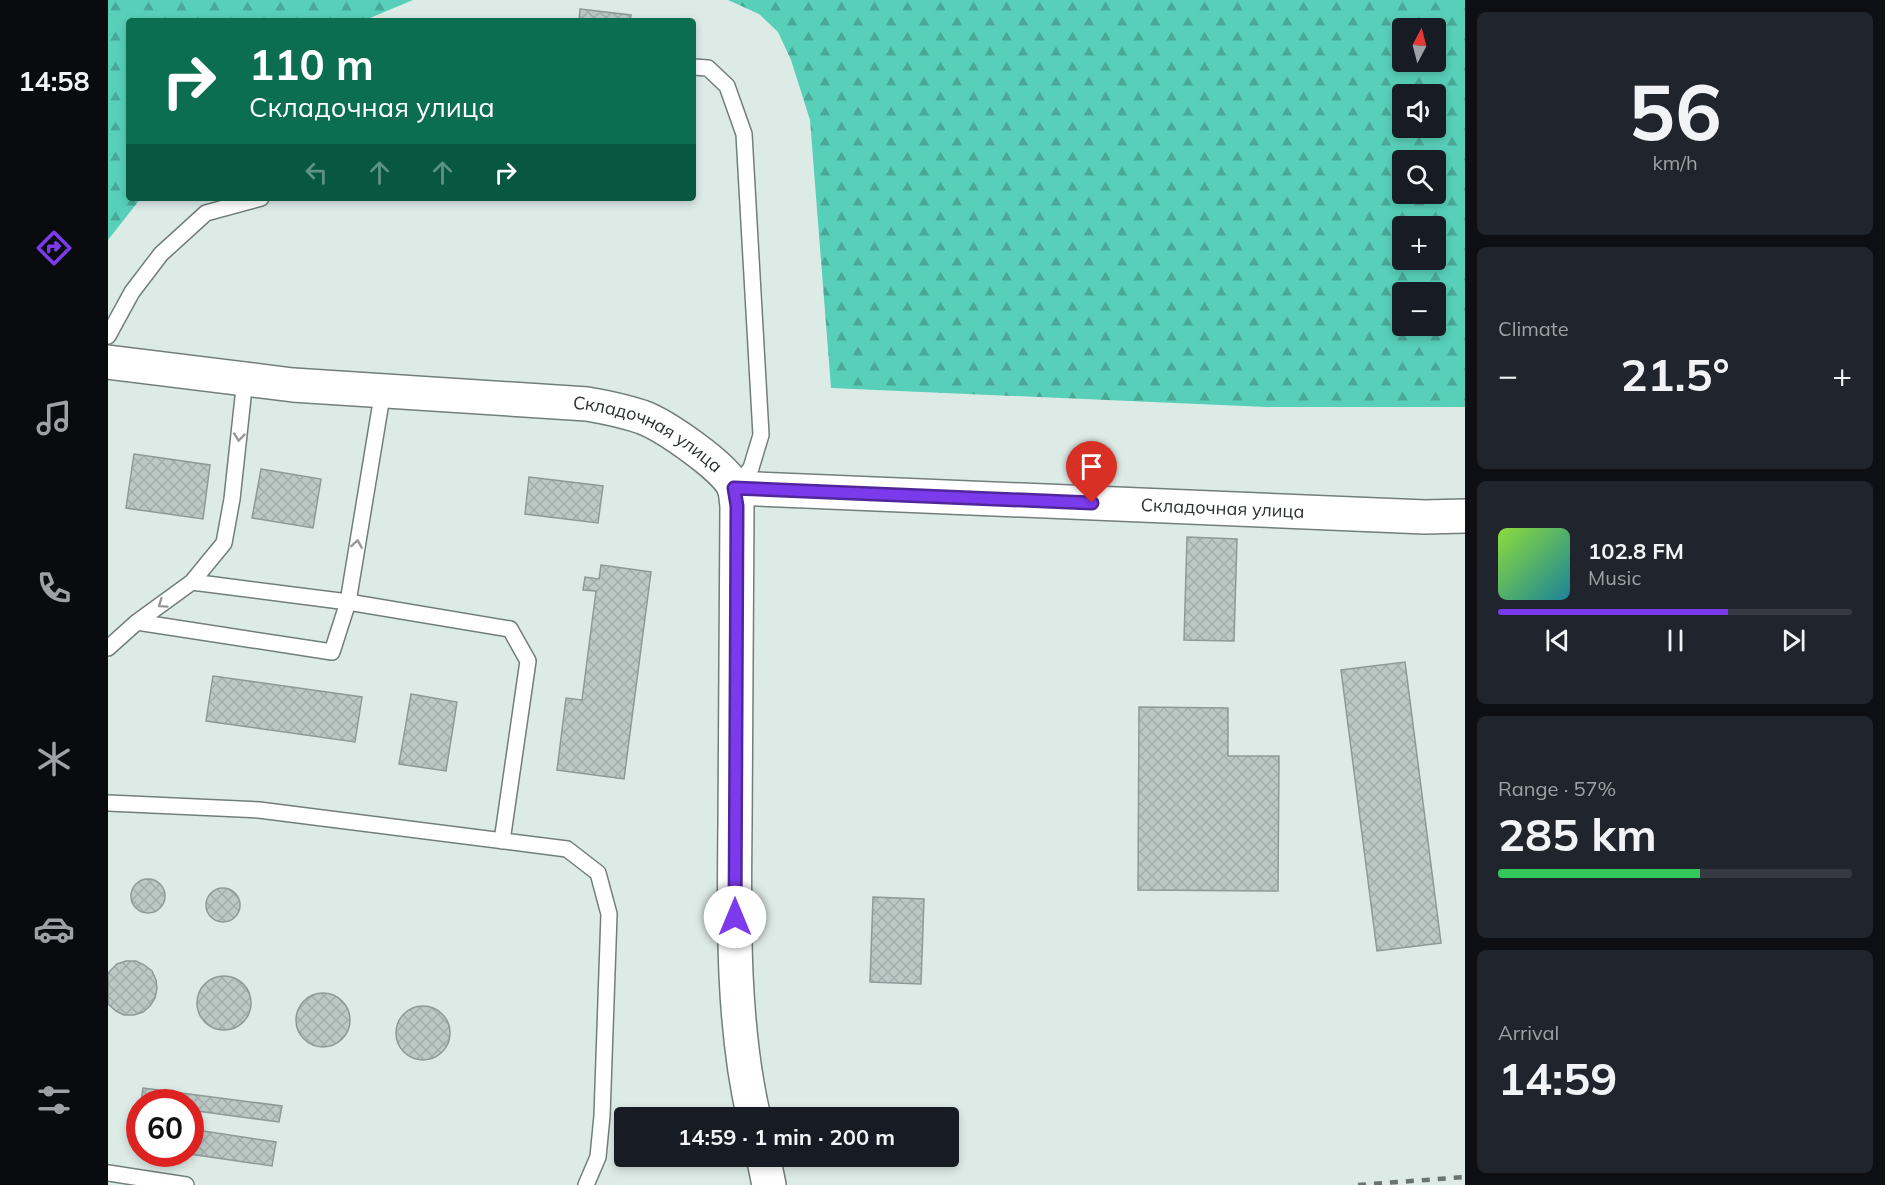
<!DOCTYPE html>
<meta charset="utf-8">
<style>
:root{--surface:#171b24;--page:#20242c;--text:#f1f3f6;--muted:#9ea1a6;--line:#363941;--accent:#7c3aed}
body{margin:0;font-family:Mulish,sans-serif;background:var(--page);color:var(--text);height:100vh;display:flex;flex-direction:column;font-size:22px;white-space:nowrap}
*{box-sizing:border-box;margin:0}
p{font-size:20px;color:var(--muted)}
.icon{flex:none;width:33px;height:33px;fill:none;stroke:currentColor;stroke-width:2;stroke-linecap:round;stroke-linejoin:round}
.map{position:relative;flex:1;overflow:hidden}
.side{display:flex;flex-direction:column;gap:12px;padding:12px;background:#0d0f14;width:420px}
.side>*{flex:none}
.top-card{position:absolute;left:18px;top:18px;width:570px;height:183px;border-radius:6px;box-shadow:0 3px 9px #0003;background:#0b6e4f;color:#fff;overflow:hidden}
.needle{width:39px;rotate:7deg}
.controls{position:absolute;left:1284px;top:18px;display:grid;gap:12px}
.controls a{display:grid;place-items:center;width:54px;height:54px;border-radius:6px;background:var(--surface);box-shadow:0 3px 9px #0003;font-size:30px}
.speed{position:absolute;left:18px;top:1089px;display:flex;gap:12px;font-size:30px;font-weight:700;text-align:center}
.speed>*{display:grid;place-content:center;width:78px;height:78px;border-radius:50%;background:var(--surface);box-shadow:0 3px 9px #0003;line-height:1}
.speed .limit{border:9px solid #d22;background:#fff;color:#111}
.pin{position:absolute;display:grid;place-items:center;width:51px;height:51px;color:#fff;margin:-62px -26px;border-radius:50% 50% 50% 0;rotate:-45deg;box-shadow:0 0 6px #0007}
.pin .icon{rotate:45deg}
.me{position:absolute;width:66px;margin:-33px;rotate:0deg;stroke-linejoin:round;filter:drop-shadow(0 0 4px #0008)}
.turn{display:flex;align-items:center;gap:21px;height:126px;padding:0 24px;font-size:27px}
.turn .icon{width:78px;height:78px;stroke-width:2.5}
.turn b{display:block;font-size:42px;line-height:51px}
.lanes{display:flex;align-items:center;height:57px;padding:0 24px;background:#0003;justify-content:center;gap:30px;direction:ltr}
.lanes .off{opacity:.35}
.big{font-size:45px;font-weight:700;line-height:1.1}
.side .tile{flex:1;display:flex;flex-direction:column;justify-content:center;gap:9px;min-width:0;padding:0 21px;border-radius:9px;background:var(--page)}
.side .dial{align-items:center;gap:0}
.dial b{font-size:78px;line-height:1}
.song{display:flex;align-items:center;gap:18px}
.cover{width:72px;height:72px;border-radius:9px;background:linear-gradient(135deg,hsl(90 70% 55%),hsl(190 70% 35%))}
.played{height:6px;border-radius:3px;background:linear-gradient(90deg,var(--accent) 65%,var(--line) 65%)}
.keys{display:flex;justify-content:space-around;direction:ltr}
.heat{display:flex;justify-content:space-between;align-items:center;font-size:33px;direction:ltr}
.charge{height:9px;border-radius:4px;background:linear-gradient(90deg,#34c759 57%,var(--line) 0)}
.trip{position:absolute;left:506px;top:1107px;width:345px;height:60px;border-radius:6px;background:var(--surface);box-shadow:0 3px 9px #0003;font-weight:700;line-height:60px;text-align:center}
main{display:flex;flex:1;min-height:0}
.tabs{display:flex;flex-direction:column;width:108px;justify-content:space-around;align-items:center;background:#090b0e;color:var(--muted)}
.tabs .icon{width:42px;height:42px}
.tabs .selected{color:var(--accent)}
.tabs b{font-size:27px;color:var(--text)}
.map>svg:first-child{display:block}
.forest{fill:url(#forest-firs);fill-rule:evenodd}
.building{fill:url(#building-cross-hatch);stroke:#8d9a97;stroke-width:1.5}
.lines{fill:none;stroke-linecap:round;stroke-linejoin:round}
.lane-casing{stroke:#727e7b;stroke-width:18}
.secondary-casing{stroke:#727e7b;stroke-width:36}
.primary-casing{stroke:#727e7b;stroke-width:36}
.lane{stroke:#fff;stroke-width:15}
.secondary{stroke:#fff;stroke-width:33}
.primary{stroke:#fff;stroke-width:33}
.rail{stroke:#6b7371;stroke-width:4.5;stroke-dasharray:8 8;stroke-linecap:butt}
.oneway{stroke:#969898}
.route-casing{stroke:#51269a;stroke-width:15}
.route{stroke:#7c3aed;stroke-width:10}
.labels{text-anchor:middle;stroke-width:4.5;stroke-linejoin:round;paint-order:stroke}
.street-label{font-size:18px;fill:#2c3230;stroke:#ddebe7}
</style>
<main>
<nav class="tabs">
<b>14:58</b>
<svg class="icon selected" aria-label="directions" viewBox="0 0 24 24"><path d="M12 3l9 9-9 9-9-9zM9 14v-3h6M13 9l2 2-2 2"/></svg>
<svg class="icon" aria-label="music" viewBox="0 0 24 24"><path d="M9 18V5l10-2v13"/><circle cx="6" cy="18" r="3"/><circle cx="16" cy="16" r="3"/></svg>
<svg class="icon" aria-label="phone" viewBox="0 0 24 24"><path d="M5 4h4l2 5-3 2q2 4 5 5l2-3 5 2v4C11 20 4 13 5 4z"/></svg>
<svg class="icon" aria-label="climate" viewBox="0 0 24 24"><path d="M12 3v18M4 7l16 10M4 17L20 7"/></svg>
<svg class="icon" aria-label="car" viewBox="0 0 24 24"><path d="M5 17H2v-5l4-1 3-4h7l3 4 3 1v5h-3M9 17h6M6 11h13"/><circle cx="7" cy="17" r="2"/><circle cx="17" cy="17" r="2"/></svg>
<svg class="icon" aria-label="filters" viewBox="0 0 24 24"><path d="M4 7h16M4 17h16"/><circle cx="9" cy="7" r="2"/><circle cx="15" cy="17" r="2"/></svg>
</nav>
<div class="map">
<svg width="1357" height="1185" viewBox="0 0 1357 1185">
<defs>
<pattern id="forest-firs" width="22" height="20" patternUnits="userSpaceOnUse" patternTransform="scale(1.5)"><rect width="22" height="20" fill="#58d0b9"/><path d="M5 1l3.5 6h-7zM16 11l3.5 6h-7z" fill="#49a997"/></pattern>
<pattern id="building-cross-hatch" width="8" height="8" patternUnits="userSpaceOnUse" patternTransform="scale(1.5)"><rect width="8" height="8" fill="#bbc9c5"/><path d="M0 0l8 8M0 8l8-8" fill="none" stroke="#a1adaa"/></pattern>
</defs>
<rect width="100%" height="100%" fill="#ddebe7"/>
<path class="forest" d="M 0,0 L 305,0 L 255,21 L 21,21 L 21,198 L 33,198 L 0,240 Z
M 620,0 L 1357,0 L 1357,407 L 1158,407 L 723,388 L 702,120 L 683,60 L 670,32 L 651,14 ZM 1294,28 L 1328,28 L 1328,62 L 1294,62 ZM 1294,94 L 1328,94 L 1328,128 L 1294,128 ZM 1294,160 L 1328,160 L 1328,194 L 1294,194 ZM 1294,226 L 1328,226 L 1328,260 L 1294,260 ZM 1294,292 L 1328,292 L 1328,326 L 1294,326 Z"/>
<path class="building" d="M 472,9 L 523,15 L 522,21 L 471,21 Z
M 26,454 L 102,465 L 95,519 L 18,508 Z
M 153,469 L 213,479 L 205,528 L 144,518 Z
M 421,477 L 495,486 L 490,523 L 417,514 Z
M 1079,537 L 1129,539 L 1126,641 L 1076,640 Z
M 493,565 L 543,572 L 516,779 L 449,770 L 458,698 L 474,700 L 488,591 L 475,590 L 477,577 L 491,579 Z
M 1297,662 L 1333,943 L 1269,951 L 1233,670 Z
M 105,676 L 254,697 L 247,742 L 98,721 Z
M 303,694 L 349,702 L 338,771 L 291,764 Z
M 1031,707 L 1120,708 L 1120,756 L 1171,756 L 1170,891 L 1030,890 Z
M23 896a17 17 0 1 1 34 0a17 17 0 1 1-34 0Z
M98 905a17 17 0 1 1 34 0a17 17 0 1 1-34 0Z
M 765,897 L 816,899 L 813,984 L 762,982 Z
M 18,961 L 28,961 L 36,965 L 44,971 L 48,980 L 49,989 L 47,998 L 42,1006 L 35,1012 L 26,1015 L 16,1015 L 8,1011 L 0,1004 L 0,973 L 9,964 Z
M89 1003a27 27 0 1 1 54 0a27 27 0 1 1-54 0Z
M188 1020a27 27 0 1 1 54 0a27 27 0 1 1-54 0Z
M288 1033a27 27 0 1 1 54 0a27 27 0 1 1-54 0Z
M 35,1088 L 174,1106 L 171,1122 L 82,1110 L 82,1102 L 33,1102 Z
M 82,1129 L 168,1142 L 164,1166 L 82,1154 Z"/>
<g class="lines">
<defs>
<path id="lane" d="M 585,67 L 600,68 L 619,86 L 636,134 L 653,435 L 643,468 L 627,487
M 0,336 L 24,292 L 53,254 L 98,213 L 153,198
M 84,582 L 240,602 L 402,629 L 420,661 L 394,841
M 29,622 L 224,652 L 240,602 L 275,390
M 0,648 L 29,622 L 84,582 L 116,543 L 124,499 L 137,379
M 0,803 L 151,810 L 459,849 L 490,873 L 501,914 L 494,1116 L 490,1157 L 478,1185
M 0,1173 L 78,1185"/>
<g id="secondary">
<path id="s1" d="M 626,488 L 1317,517 L 1357,516"/>
</g>
<g id="primary">
<path id="s2" d="M 0,362 L 185,385 L 479,404 C 497,407 516,411 534,417 C 556,425 616,466 626,487 C 628,492 628,500 629,506 C 628,612 628,718 627,824 C 626,919 624,1024 646,1118"/>
<path d="M 655,1156 L 661,1185"/>
</g>
</defs>
<use href="#lane" class="lane-casing"/>
<use href="#secondary" class="secondary-casing"/>
<use href="#primary" class="primary-casing"/>
<use href="#lane" class="lane"/>
<use href="#secondary" class="secondary"/>
<use href="#primary" class="primary"/>
<path class="rail" d="M 1250,1185 L 1357,1177"/>
</g>
<defs><path id="oneway-chevron" d="M-2-3.5L2.5 0L-2 3.5" fill="none" stroke-width="1.6" stroke-linecap="round" stroke-linejoin="round" transform="scale(1.5)"/></defs>
<g class="oneway">
<use href="#oneway-chevron" transform="translate(131 437) rotate(96)"/>
<use href="#oneway-chevron" transform="translate(249 544) rotate(-81)"/>
<use href="#oneway-chevron" transform="translate(54 604) rotate(145)"/>
</g>
<g class="lines">
<defs>
<path id="route" d="M 627,917 L 629,506 L 626,488 L 984,503"/>
</defs>
<use href="#route" class="route-casing"/>
<use href="#route" class="route"/>
</g>
<g class="labels">
<g class="street-label">
<text dy="6" stroke="none"><textPath href="#s2" startOffset="549">Складочная улица</textPath></text>
<text dy="6" stroke="none"><textPath href="#s1" startOffset="489">Складочная улица</textPath></text>
</g>
</g>
</svg>
<div class="controls">
<a><svg class="needle" viewBox="-14 -14 28 28"><path d="M0-13l5 13h-10z" fill="#e53935"/><path d="M0 13l5-13h-10z" fill="#9ea1a6"/></svg></a>
<a><svg class="icon" aria-label="sound" viewBox="0 0 24 24"><path d="M4 9h4l5-4v14l-5-4H4zM17 9q2 3 0 6"/></svg></a>
<a><svg class="icon" aria-label="search" viewBox="0 0 24 24"><circle cx="10" cy="10" r="6"/><path d="M15 15l6 6"/></svg></a>
<a>+</a>
<a>−</a>
</div>
<div class="speed"><div class="limit">60</div></div>
<div class="pin" style="left:984px;top:503px;background:#d93025"><svg class="icon" aria-label="arrive" viewBox="0 0 24 24"><path d="M6 21V4h12l-3 4 3 4H6"/></svg></div>
<svg class="me" style="left:627px;top:917px" viewBox="-20 -20 40 40"><circle r="19" fill="#fff"/><path d="M0-13L10 11 0 6-10 11z" fill="#7c3aed"/></svg>
<div class="trip">14:59 · 1 min · 200 m</div>
<div class="top-card">
<div class="turn"><svg class="icon" aria-label="right" viewBox="0 0 24 24"><path d="M7 20v-9h11M14 6l5 5-5 5"/></svg><div><b>110 m</b>Складочная улица</div></div>
<div class="lanes"><svg class="icon off" aria-label="left" viewBox="0 0 24 24"><path d="M17 20v-9H6M10 6l-5 5 5 5"/></svg><svg class="icon off" aria-label="ahead" viewBox="0 0 24 24"><path d="M12 20V5M6 11l6-6 6 6"/></svg><svg class="icon off" aria-label="ahead" viewBox="0 0 24 24"><path d="M12 20V5M6 11l6-6 6 6"/></svg><svg class="icon" aria-label="right" viewBox="0 0 24 24"><path d="M7 20v-9h11M14 6l5 5-5 5"/></svg></div>
</div>
</div>
<section class="side">
<div class="tile dial"><b>56</b><p>km/h</p></div>
<div class="tile"><p>Climate</p>
<div class="heat"><a>−</a><b class="big">21.5°</b><a>+</a></div>
</div>
<div class="tile">
<div class="song"><i class="cover"></i><div><b>102.8 FM</b><p>Music</p></div></div>
<div class="played"></div>
<div class="keys"><svg class="icon" aria-label="previous" viewBox="0 0 24 24"><path d="M18 5L8 12l10 7zM5 5v14"/></svg><svg class="icon" aria-label="pause" viewBox="0 0 24 24"><path d="M8 5v14M16 5v14"/></svg><svg class="icon" aria-label="next" viewBox="0 0 24 24"><path d="M6 5l10 7-10 7zM19 5v14"/></svg></div>
</div>
<div class="tile"><p>Range · 57%</p><b class="big">285 km</b><div class="charge"></div></div>
<div class="tile"><p>Arrival</p><b class="big">14:59</b></div>
</section>
</main>
